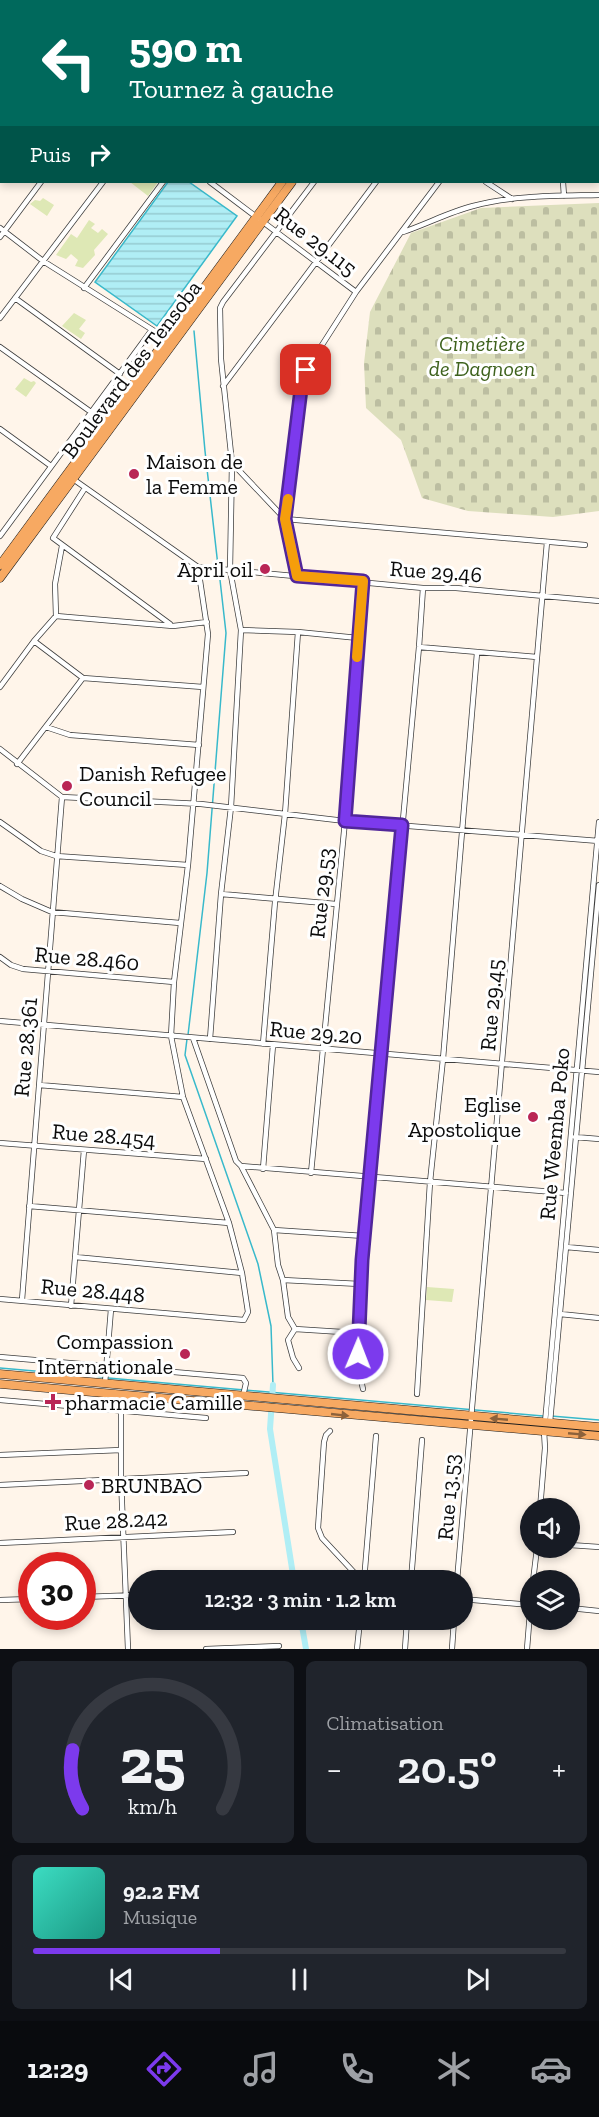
<!DOCTYPE html>
<html lang="fr">
<meta charset="utf-8">
<style>
:root{--surface:#171b24;--page:#20242c;--text:#f1f3f6;--muted:#9ea1a6;--line:#363941;--accent:#7c3aed}
body{margin:0;font-family:"Zilla Slab",serif;background:var(--page);color:var(--text);height:100vh;display:flex;flex-direction:column;font-size:22px;white-space:nowrap}
*{box-sizing:border-box;margin:0}
p{font-size:20px;color:var(--muted)}
.icon{flex:none;width:33px;height:33px;fill:none;stroke:currentColor;stroke-width:2;stroke-linecap:round;stroke-linejoin:round}
.map{position:relative;height:1649px;overflow:hidden}
.side{display:flex;flex-direction:column;gap:12px;padding:12px;background:#0d0f14;flex:1}
.side>*{flex:none}
.banner{position:absolute;left:0px;top:0px;width:600px;height:183px;box-shadow:0 3px 9px #0003;background:#00695c;color:#fff;overflow:hidden}
.buttons{position:absolute;left:520px;top:1498px;display:grid;gap:12px}
.buttons a{display:grid;place-items:center;width:60px;height:60px;border-radius:50%;background:var(--surface);box-shadow:0 3px 9px #0003;font-size:30px}
.speed{position:absolute;left:18px;top:1552px;display:flex;gap:12px;font-size:30px;font-weight:700;text-align:center}
.speed>*{display:grid;place-content:center;width:78px;height:78px;border-radius:50%;background:var(--surface);box-shadow:0 3px 9px #0003;line-height:1}
.speed .limit{border:9px solid #d22;background:#fff;color:#111}
.pin{position:absolute;display:grid;place-items:center;width:51px;height:51px;color:#fff;margin:-26px;border-radius:12px;box-shadow:0 3px 9px #0006}
.me{position:absolute;width:66px;margin:-33px;rotate:1deg;stroke-linejoin:round;filter:drop-shadow(0 0 4px #0008)}
.turn{display:flex;align-items:center;gap:21px;height:126px;padding:0 30px;font-size:27px}
.turn .icon{width:78px;height:78px;stroke-width:2.5}
.turn b{display:block;font-size:42px;line-height:51px}
.then{display:flex;align-items:center;height:57px;padding:0 30px;background:#0003;gap:12px;font-size:22px}
.big{font-size:45px;font-weight:600;line-height:1.1}
.side .widget{flex:1;display:flex;flex-direction:column;justify-content:center;gap:9px;min-width:0;padding:0 21px;border-radius:9px;background:var(--page)}
.side .dial{align-items:center;gap:0}
.dial svg{height:156px;overflow:visible;fill:none;stroke:var(--line);stroke-width:7;stroke-linecap:round;text-anchor:middle}
.dial text{fill:var(--text);stroke:none}
.song{display:flex;align-items:center;gap:18px}
.cover{width:72px;height:72px;border-radius:9px;background:linear-gradient(135deg,hsl(170 70% 55%),hsl(170 70% 35%))}
.played{height:6px;border-radius:3px;background:linear-gradient(90deg,var(--accent) 35%,var(--line) 35%)}
.keys{display:flex;justify-content:space-around;direction:ltr}
.heat{display:flex;justify-content:space-between;align-items:center;font-size:33px;direction:ltr}
.side .tiles{flex:1;display:grid;gap:12px;grid-template-columns:1fr 1fr}
.widget:last-child{grid-column:span 2}
.trip{position:absolute;left:128px;top:1570px;width:345px;height:60px;border-radius:30px;background:var(--surface);box-shadow:0 3px 9px #0003;font-weight:600;line-height:60px;text-align:center}
.dock{display:flex;height:96px;justify-content:space-around;align-items:center;background:#090b0e;color:var(--muted)}
.dock .icon{width:42px;height:42px}
.dock .on{color:var(--accent)}
.dock b{font-size:27px;color:var(--text)}
.map>svg:first-child{display:block}
.grass{fill:#dee8b5}
.cemetery{fill:url(#cemetery-stones)}
.water{fill:url(#water-rules);stroke:#38b9cb;stroke-width:1.5}
.lines{fill:none;stroke-linecap:round;stroke-linejoin:round}
.stream{stroke:#38b9cb;stroke-width:1.5}
.canal{stroke:#b0eef5;stroke-width:6}
.street-casing{stroke:#3e3e3e;stroke-width:6}
.primary-casing{stroke:#1c1c1c;stroke-width:9}
.street{stroke:#fff;stroke-width:4.5}
.primary{stroke:#f7a962;stroke-width:8}
.oneway{fill:#8d623b}
.route-casing{stroke:#51269a;stroke-width:15}
.route{stroke:#7c3aed;stroke-width:10}
.slow{stroke:#f59e0b;stroke-width:10}
.poi-dot{fill:#b92656;stroke:#fff;stroke-width:2}
.labels{text-anchor:middle;stroke-width:6;stroke-linejoin:round;paint-order:stroke}
.street-label{font-size:22px;fill:#0b0b0b;stroke:#fff}
.park-label{font-size:22px;font-style:italic;fill:#3e621d;stroke:#fff}
.poi-label{font-size:22px;fill:#0b0b0b;stroke:#fff;text-anchor:start}
</style>
<div class="map">
<svg width="599" height="1649" viewBox="0 0 599 1649">
<defs>
<pattern id="cemetery-stones" width="16" height="16" patternUnits="userSpaceOnUse" patternTransform="scale(1.5)"><rect width="16" height="16" fill="#dddfbd"/><path d="M2 7V4a2 2 0 0 1 4 0v3zM10 15v-3a2 2 0 0 1 4 0v3z" fill="#bcbea1"/></pattern>
<pattern id="water-rules" width="6" height="5" patternUnits="userSpaceOnUse" patternTransform="scale(1.5)"><rect width="6" height="5" fill="#b0eef5"/><path d="M0 2.5h6" fill="none" stroke="#96cbd1"/></pattern>
</defs>
<rect width="100%" height="100%" fill="#fff5ea"/>
<path class="grass" d="M 130,182 L 158,182 L 148,196 Z
M 43,198 L 54,205 L 47,216 L 30,204 L 35,200 L 40,201 Z
M 89,220 L 95,224 L 91,228 L 98,233 L 102,229 L 108,234 L 94,250 L 95,255 L 83,268 L 75,266 L 78,260 L 71,254 L 66,259 L 56,255 L 71,234 L 77,238 Z
M 74,313 L 86,320 L 79,329 L 85,333 L 81,339 L 62,326 Z
M 24,378 L 31,382 L 34,381 L 36,383 L 26,397 L 15,389 Z
M 427,1287 L 454,1289 L 452,1302 L 426,1300 Z"/>
<path class="cemetery" d="M 599,203 L 599,511 L 553,517 L 468,511 L 422,498 L 401,440 L 366,408 L 364,363 L 370,312 L 411,233 L 481,208 Z"/>
<path class="water" d="M 168,182 L 189,182 L 237,216 L 157,326 L 95,282 Z"/>
<g class="lines">
<path class="stream" d="M 194,331 L 205,451 L 218,566
M 188,1035 L 207,873 L 226,633 L 219,571
M 187,1039 L 185,1055 L 258,1264 L 271,1326 L 273,1385
M 0,1368 L 104,1377
M 108,1378 L 543,1416
M 551,1416 L 599,1420"/>
<path class="canal" d="M 273,1385 L 270,1429 L 294,1581
M 301,1620 L 306,1649"/>
<defs>
<path id="street" d="M 162,0 L 163,2
M 518,0 L 520,2
M 44,2 L 45,0
M 150,2 L 154,0
M 333,2 L 334,0
M 395,2 L 396,0
M 439,2 L 440,0
M 508,2 L 509,0
M 0,26 L 2,27
M 598,44 L 599,44
M 0,90 L 2,91
M 598,95 L 599,95
M 0,146 L 2,144
M 598,147 L 599,147
M 210,182 L 356,292
M 439,182 L 356,292 L 306,370 L 302,381 L 285,519 L 585,545
M 486,182 L 512,199
M 563,182 L 564,196
M 0,228 L 43,261 L 167,339
M 403,232 C 427,224 449,212 473,206 C 514,195 558,196 599,195
M 0,237 L 41,182
M 84,288 L 163,182
M 15,298 L 120,374
M 0,318 L 103,182
M 0,347 L 91,412
M 223,386 L 376,182
M 0,429 L 51,466
M 232,463 L 285,519 L 297,576
M 85,488 L 53,538 L 170,624
M 0,536 L 151,331
M 62,546 L 55,584 L 56,616 L 173,626 L 207,622
M 198,567 L 423,588 L 456,588 L 599,601
M 241,630 L 298,632 L 358,638
M 34,641 L 83,678 L 203,687
M 419,647 L 537,657
M 0,687 L 34,641 L 56,616
M 46,727 L 70,735 L 199,745
M 0,749 L 62,797 L 201,804 L 345,821 L 599,841
M 17,764 L 83,678
M 0,822 L 41,851 L 56,856 L 188,865
M 0,886 L 22,899 L 52,912 L 180,923
M 221,894 L 336,904
M 0,957 L 11,965 L 23,969 L 174,982
M 0,1021 L 599,1072
M 193,1038 L 236,1161 L 241,1166 L 566,1193
M 210,1039 L 221,894 L 231,807 L 241,630 L 230,570 L 232,463 L 221,359 L 220,308 L 223,302 L 314,182
M 263,1044 L 275,902 L 285,814 L 298,632
M 39,1085 L 183,1097
M 575,1137 L 599,1139
M 0,1143 L 206,1159
M 241,1166 L 274,1230 L 278,1265 L 283,1280 L 288,1317 L 295,1329
M 263,1169 L 273,1045
M 311,1173 L 345,821 L 363,581
M 29,1206 L 229,1223
M 274,1230 L 364,1236
M 566,1247 L 599,1250
M 75,1257 L 242,1273
M 283,1280 L 360,1284
M 0,1299 L 244,1320 L 248,1312 L 242,1273 L 229,1223 L 183,1097 L 171,1036 L 174,982 L 188,865 L 208,634 L 198,567 L 73,479
M 22,1300 L 62,797
M 71,1306 L 84,1150
M 560,1314 L 599,1318
M 0,1357 L 243,1378 L 246,1383 L 243,1396
M 299,1368 L 293,1358 L 288,1340 L 295,1329 L 358,1333
M 105,1383 L 111,1309
M 363,1389 C 354,1355 358,1319 360,1284 L 419,647 L 423,588
M 121,1394 L 121,1479 L 128,1649
M 417,1394 L 430,1182 L 443,1059 L 477,653
M 0,1400 L 206,1418
M 550,1422 L 599,885
M 545,1423 L 599,822
M 330,1431 L 326,1435 L 324,1442 L 318,1528 L 322,1538 L 362,1581
M 0,1455 L 121,1450
M 0,1485 L 246,1473
M 540,1509 L 545,1448 L 544,1431
M 0,1543 L 233,1532
M 570,1545 L 599,1547
M 364,1581 L 376,1436
M 411,1581 L 422,1440
M 457,1581 L 547,542
M 533,1581 L 537,1548
M 82,1597 L 138,1595
M 462,1599 L 531,1605
M 0,1600 L 32,1599
M 570,1608 L 599,1611
M 206,1649 L 279,1646
M 357,1649 L 360,1620
M 405,1649 L 407,1620
M 452,1649 L 454,1620
M 527,1649 L 531,1600"/>
<path id="primary" d="M 414,2 L 416,0
M 425,2 L 426,0
M 0,565 L 282,182
M 0,578 L 292,182
M 0,1374 L 599,1427
M 0,1384 L 599,1436"/>
</defs>
<use href="#street" class="street-casing"/>
<use href="#primary" class="primary-casing"/>
<use href="#street" class="street"/>
<use href="#primary" class="primary"/>
</g>
<defs><path id="oneway-solid" d="M-6-.8H1V-3.2L6.5 0L1 3.2V.8H-6Z" transform="scale(1.5)"/></defs>
<g class="oneway">
<use href="#oneway-solid" transform="translate(340 1415) rotate(6)"/>
<use href="#oneway-solid" transform="translate(499 1419) rotate(-175)"/>
<use href="#oneway-solid" transform="translate(577 1434) rotate(5)"/>
</g>
<g class="lines">
<defs>
<path id="route" d="M 306,370 L 302,381 L 285,519 L 297,576 L 363,581 L 345,821 L 402,825 L 362,1260 L 358,1354"/>
</defs>
<use href="#route" class="route-casing"/>
<use href="#route" class="route"/>
<path class="slow" d="M 288,499 L 285,519 L 297,576 L 363,581 L 357,657"/>
</g>
<g class="poi-dot">
<circle cx="134" cy="474" r="6"/>
<circle cx="265" cy="569" r="6"/>
<circle cx="67" cy="786" r="6"/>
<circle cx="533" cy="1117" r="6"/>
<circle cx="185" cy="1354" r="6"/>
<path d="M50 1393h6v6h6v6h-6v6h-6v-6h-6v-6h6z"/>
<circle cx="89" cy="1485" r="6"/>
</g>
<g class="labels">
<g class="street-label">
<text transform="translate(316 241) rotate(38)" y="8">Rue 29.115</text>
<text transform="translate(131 369) rotate(-53)" y="8">Boulevard des Tensoba</text>
<text transform="translate(436 571) rotate(4)" y="8">Rue 29.46</text>
<text transform="translate(321 893) rotate(-84)" y="8">Rue 29.53</text>
<text transform="translate(87 958) rotate(5)" y="8">Rue 28.460</text>
<text transform="translate(491 1005) rotate(-85)" y="8">Rue 29.45</text>
<text transform="translate(316 1032) rotate(5)" y="8">Rue 29.20</text>
<text transform="translate(25 1047) rotate(-85)" y="8">Rue 28.361</text>
<text transform="translate(554 1134) rotate(-85)" y="8">Rue Weemba Poko</text>
<text transform="translate(104 1135) rotate(5)" y="8">Rue 28.454</text>
<text transform="translate(93 1290) rotate(5)" y="8">Rue 28.448</text>
<text transform="translate(448 1497) rotate(-85)" y="8">Rue 13.53</text>
<text transform="translate(116 1520) rotate(-3)" y="8">Rue 28.242</text>
</g>
<g class="park-label">
<text x="482" y="351">Cimetière<tspan x="482" dy="25">de Dagnoen</tspan></text>
</g>
<g class="poi-label">
<text x="146" y="469">Maison de<tspan x="146" dy="25">la Femme</tspan></text>
<text x="253" y="577" text-anchor="end">April oil</text>
<text x="79" y="781">Danish Refugee<tspan x="79" dy="25">Council</tspan></text>
<text x="521" y="1112" text-anchor="end">Eglise<tspan x="521" dy="25">Apostolique</tspan></text>
<text x="173" y="1349" text-anchor="end">Compassion<tspan x="173" dy="25">Internationale</tspan></text>
<text x="65" y="1410">pharmacie Camille</text>
<text x="101" y="1493">BRUNBAO</text>
</g>
</g>
</svg>
<div class="buttons">
<a><svg class="icon" aria-label="sound" viewBox="0 0 24 24"><path d="M4 9h4l5-4v14l-5-4H4zM17 9q2 3 0 6"/></svg></a>
<a><svg class="icon" aria-label="layers" viewBox="0 0 24 24"><path d="M12 4l9 5-9 5-9-5zM3 14l9 5 9-5"/></svg></a>
</div>
<div class="speed"><div class="limit">30</div></div>
<div class="pin" style="left:306px;top:370px;background:#d93025"><svg class="icon" aria-label="arrive" viewBox="0 0 24 24"><path d="M6 21V4h12l-3 4 3 4H6"/></svg></div>
<svg class="me" style="left:358px;top:1354px" viewBox="-20 -20 40 40"><circle r="17" fill="#7c3aed" stroke="#fff" stroke-width="3"/><path d="M0-11L8 9 0 5-8 9z" fill="#fff"/></svg>
<div class="trip">12:32 · 3 min · 1.2 km</div>
<div class="banner">
<div class="turn"><svg class="icon" aria-label="left" viewBox="0 0 24 24"><path d="M17 20v-9H6M10 6l-5 5 5 5"/></svg><div><b>590 m</b>Tournez à gauche</div></div>
<div class="then">Puis<svg class="icon" aria-label="right" viewBox="0 0 24 24"><path d="M7 20v-9h11M14 6l5 5-5 5"/></svg></div>
</div>
</div>
<section class="side">
<div class="tiles">
<div class="widget dial"><svg viewBox="0 0 100 80">
<path d="M14 69A42 42 0 1 1 86 69"/>
<path d="M14 69A42 42 0 0 1 9 39" stroke="#7c3aed"/>
<text x="50" y="56" font-size="32" font-weight="700">25</text>
<text x="50" y="72" font-size="11">km/h</text>
</svg></div>
<div class="widget"><p>Climatisation</p>
<div class="heat"><a>−</a><b class="big">20.5°</b><a>+</a></div>
</div>
<div class="widget">
<div class="song"><i class="cover"></i><div><b>92.2 FM</b><p>Musique</p></div></div>
<div class="played"></div>
<div class="keys"><svg class="icon" aria-label="previous" viewBox="0 0 24 24"><path d="M18 5L8 12l10 7zM5 5v14"/></svg><svg class="icon" aria-label="pause" viewBox="0 0 24 24"><path d="M8 5v14M16 5v14"/></svg><svg class="icon" aria-label="next" viewBox="0 0 24 24"><path d="M6 5l10 7-10 7zM19 5v14"/></svg></div>
</div>
</div>
</section>
<nav class="dock">
<b>12:29</b>
<svg class="icon on" aria-label="directions" viewBox="0 0 24 24"><path d="M12 3l9 9-9 9-9-9zM9 14v-3h6M13 9l2 2-2 2"/></svg>
<svg class="icon" aria-label="music" viewBox="0 0 24 24"><path d="M9 18V5l10-2v13"/><circle cx="6" cy="18" r="3"/><circle cx="16" cy="16" r="3"/></svg>
<svg class="icon" aria-label="phone" viewBox="0 0 24 24"><path d="M5 4h4l2 5-3 2q2 4 5 5l2-3 5 2v4C11 20 4 13 5 4z"/></svg>
<svg class="icon" aria-label="climate" viewBox="0 0 24 24"><path d="M12 3v18M4 7l16 10M4 17L20 7"/></svg>
<svg class="icon" aria-label="car" viewBox="0 0 24 24"><path d="M5 17H2v-5l4-1 3-4h7l3 4 3 1v5h-3M9 17h6M6 11h13"/><circle cx="7" cy="17" r="2"/><circle cx="17" cy="17" r="2"/></svg>
</nav>
